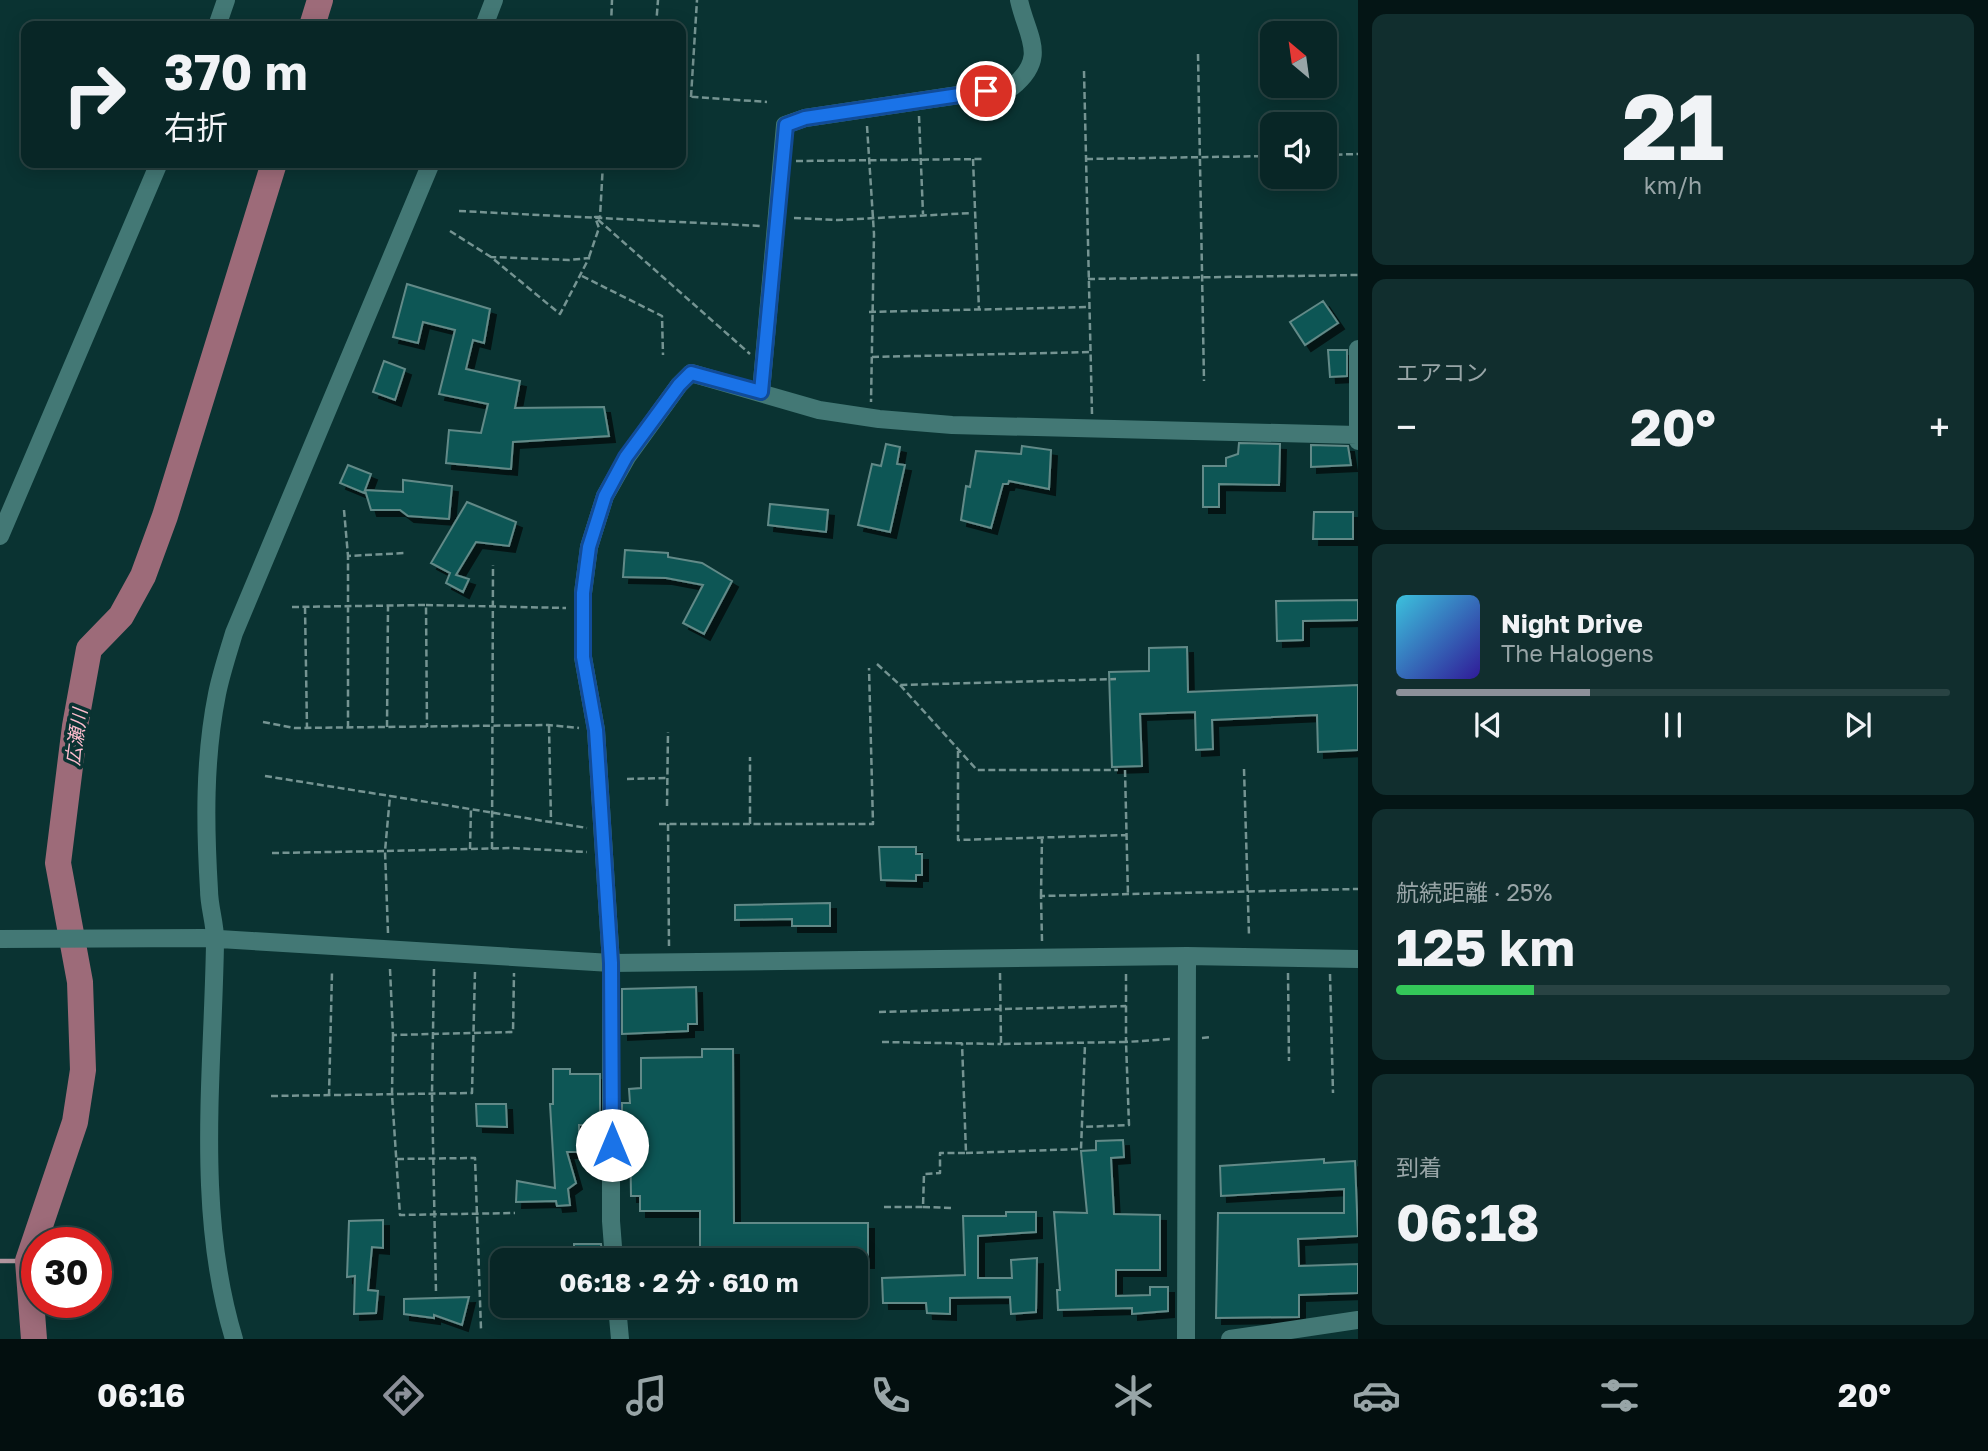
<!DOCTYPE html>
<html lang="ja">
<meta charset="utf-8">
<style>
:root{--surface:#082626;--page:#112e2e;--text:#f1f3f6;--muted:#98a5a7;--line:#294343;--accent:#8c9099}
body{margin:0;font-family:"Golos Text","Noto Sans JP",sans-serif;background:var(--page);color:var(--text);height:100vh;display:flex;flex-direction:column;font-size:26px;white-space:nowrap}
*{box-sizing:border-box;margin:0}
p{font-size:23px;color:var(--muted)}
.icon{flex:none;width:38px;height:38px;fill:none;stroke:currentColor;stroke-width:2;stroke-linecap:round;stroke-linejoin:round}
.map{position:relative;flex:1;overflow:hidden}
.side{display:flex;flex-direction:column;gap:14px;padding:14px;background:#041515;width:630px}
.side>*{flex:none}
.banner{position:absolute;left:21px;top:21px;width:665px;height:147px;border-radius:14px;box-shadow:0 4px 18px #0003,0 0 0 2px var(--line);background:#082626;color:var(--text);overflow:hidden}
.needle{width:46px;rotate:331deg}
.buttons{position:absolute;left:1260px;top:21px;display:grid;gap:14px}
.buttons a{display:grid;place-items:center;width:77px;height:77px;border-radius:14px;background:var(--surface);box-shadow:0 4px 18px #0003,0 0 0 2px var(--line);font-size:35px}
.speed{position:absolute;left:21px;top:1227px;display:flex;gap:14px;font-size:35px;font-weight:700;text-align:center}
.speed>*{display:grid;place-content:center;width:91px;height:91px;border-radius:50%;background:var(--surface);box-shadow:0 4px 18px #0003,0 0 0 2px var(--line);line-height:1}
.speed .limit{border:10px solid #d22;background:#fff;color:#111}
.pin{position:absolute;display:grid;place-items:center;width:60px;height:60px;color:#fff;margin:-30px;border:4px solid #fff;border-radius:50%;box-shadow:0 2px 7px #0007}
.me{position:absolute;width:77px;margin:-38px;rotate:0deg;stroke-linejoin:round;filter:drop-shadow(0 0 5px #0008)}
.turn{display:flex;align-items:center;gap:24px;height:147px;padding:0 28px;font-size:32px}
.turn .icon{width:91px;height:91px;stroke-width:2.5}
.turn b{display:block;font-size:49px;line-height:60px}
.big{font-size:52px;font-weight:700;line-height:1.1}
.side .tile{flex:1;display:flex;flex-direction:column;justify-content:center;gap:10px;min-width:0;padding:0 24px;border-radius:14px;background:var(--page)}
.side .dial{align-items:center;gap:0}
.dial b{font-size:91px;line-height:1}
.song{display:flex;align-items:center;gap:21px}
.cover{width:84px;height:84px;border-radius:10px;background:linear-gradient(135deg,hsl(190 70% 55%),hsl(250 70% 35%))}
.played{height:7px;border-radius:4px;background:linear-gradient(90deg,var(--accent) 35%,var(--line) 35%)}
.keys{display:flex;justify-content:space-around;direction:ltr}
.heat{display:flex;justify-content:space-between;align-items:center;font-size:38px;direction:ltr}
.charge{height:10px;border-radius:5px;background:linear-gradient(90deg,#34c759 25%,var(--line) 0)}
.trip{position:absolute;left:490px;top:1248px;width:378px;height:70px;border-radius:14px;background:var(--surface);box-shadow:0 4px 18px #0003,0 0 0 2px var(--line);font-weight:700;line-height:70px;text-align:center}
.tab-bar{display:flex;height:112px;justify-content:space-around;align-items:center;background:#030f0f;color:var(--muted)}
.tab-bar .icon{width:49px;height:49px}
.tab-bar .active{color:var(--accent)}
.tab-bar b{font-size:32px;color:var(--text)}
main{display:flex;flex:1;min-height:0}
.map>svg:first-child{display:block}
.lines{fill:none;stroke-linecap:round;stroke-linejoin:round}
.stream{stroke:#b1959e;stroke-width:4.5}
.river{stroke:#9d6b79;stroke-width:26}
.building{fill:#105755;stroke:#628a88;stroke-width:2;filter:url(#shadow)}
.path{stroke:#759492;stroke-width:2.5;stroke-dasharray:7 3.5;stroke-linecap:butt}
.minor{stroke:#437875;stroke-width:18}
.route-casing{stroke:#114b97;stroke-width:18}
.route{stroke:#1a73e8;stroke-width:12}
.labels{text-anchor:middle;stroke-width:7;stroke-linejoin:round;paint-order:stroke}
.water-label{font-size:19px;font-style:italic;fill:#fcbccd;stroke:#0a3332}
</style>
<main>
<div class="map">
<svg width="1358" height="1339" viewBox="0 0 1358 1339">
<defs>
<filter id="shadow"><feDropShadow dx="6" dy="6" stdDeviation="0" flood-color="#0009"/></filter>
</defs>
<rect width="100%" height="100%" fill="#0a3332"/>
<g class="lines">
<path class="stream" d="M 0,1261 L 28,1261"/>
<path class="river" d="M 312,26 L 320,0
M 34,1339 L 28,1261 L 75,1122 L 83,1070 L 80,982 L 58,863 L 75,726 L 89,649 L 121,616 L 143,576 L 165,516 L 274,163"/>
</g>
<path class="building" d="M 407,284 L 490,309 L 484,343 L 473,340 L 466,369 L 520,381 L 515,408 L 604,407 L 609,436 L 513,442 L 511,469 L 446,463 L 449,430 L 481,433 L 488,404 L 439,394 L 455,330 L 423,322 L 418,343 L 393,337 Z
M 1323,301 L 1338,323 L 1305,345 L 1290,322 Z
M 1328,350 L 1347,350 L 1347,376 L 1330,377 Z
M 384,361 L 405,369 L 395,400 L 373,392 Z
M 1239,443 L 1280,444 L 1279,485 L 1219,484 L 1219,507 L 1203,507 L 1203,466 L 1226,466 L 1226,458 L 1238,454 Z
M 886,444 L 900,447 L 897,464 L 905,465 L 890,532 L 858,525 L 872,464 L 881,466 Z
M 1311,445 L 1348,446 L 1351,465 L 1311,467 Z
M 1022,446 L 1051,450 L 1049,489 L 1009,481 L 1008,484 L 1003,484 L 991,528 L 961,520 L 966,486 L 970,487 L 976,451 L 1021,454 Z
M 348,465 L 371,474 L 365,490 L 403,492 L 403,480 L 452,486 L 449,519 L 408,516 L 400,510 L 371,510 L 365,490 L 364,493 L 340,483 Z
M 467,502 L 516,522 L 509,546 L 476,542 L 456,575 L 469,579 L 463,592 L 446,583 L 450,573 L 431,563 Z
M 770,504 L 828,510 L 826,532 L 768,525 Z
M 1314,512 L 1353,512 L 1353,539 L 1313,539 Z
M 625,550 L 668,553 L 668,557 L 702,563 L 732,581 L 704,634 L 683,623 L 703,585 L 666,578 L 623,577 Z
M 1358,600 L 1358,620 L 1303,621 L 1303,640 L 1277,641 L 1276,601 Z
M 1187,647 L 1188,692 L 1358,685 L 1358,750 L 1318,752 L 1317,715 L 1212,720 L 1213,749 L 1196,750 L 1195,712 L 1140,714 L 1142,766 L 1112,767 L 1109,672 L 1149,671 L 1149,648 Z
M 879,847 L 916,847 L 916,854 L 922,854 L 922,875 L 916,875 L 916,881 L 881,880 Z
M 830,903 L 830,926 L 792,926 L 792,919 L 735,920 L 735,905 Z
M 696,987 L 697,1024 L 688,1024 L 688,1031 L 622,1034 L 622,989 Z
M 702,1049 L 733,1049 L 734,1223 L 868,1223 L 868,1262 L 700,1260 L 700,1211 L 640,1211 L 640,1196 L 631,1196 L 630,1124 L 622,1124 L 622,1103 L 630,1103 L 629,1089 L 641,1088 L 641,1058 L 702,1057 Z
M 553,1069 L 570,1069 L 570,1074 L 600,1074 L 600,1125 L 579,1125 L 579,1152 L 567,1152 L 576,1183 L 568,1189 L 570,1205 L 557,1206 L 556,1201 L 516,1202 L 517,1181 L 555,1188 L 550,1104 L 553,1104 Z
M 476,1104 L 506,1104 L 507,1127 L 477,1126 Z
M 1123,1140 L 1124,1157 L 1111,1158 L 1114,1214 L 1160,1215 L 1160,1270 L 1116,1270 L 1116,1296 L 1150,1295 L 1150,1287 L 1168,1287 L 1168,1311 L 1132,1314 L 1132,1308 L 1058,1310 L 1057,1290 L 1060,1290 L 1054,1212 L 1087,1213 L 1081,1151 L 1096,1150 L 1096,1141 Z
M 1324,1159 L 1324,1163 L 1355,1161 L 1358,1236 L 1298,1239 L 1299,1266 L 1358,1264 L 1358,1293 L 1299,1295 L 1299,1317 L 1216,1318 L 1218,1213 L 1344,1213 L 1344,1189 L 1221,1196 L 1220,1166 Z
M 1006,1212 L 1036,1212 L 1036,1232 L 978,1236 L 978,1278 L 1012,1278 L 1011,1260 L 1037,1258 L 1036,1312 L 1011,1314 L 1010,1297 L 950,1298 L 950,1314 L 927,1313 L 926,1303 L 883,1303 L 882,1278 L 965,1275 L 963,1216 L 1006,1216 Z
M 383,1220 L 383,1248 L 372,1247 L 368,1290 L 378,1291 L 376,1313 L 354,1314 L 355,1276 L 347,1277 L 349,1221 Z
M 574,1244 L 601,1244 L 603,1260 L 574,1260 Z
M 469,1297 L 462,1325 L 434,1315 L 434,1318 L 404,1314 L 404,1299 Z"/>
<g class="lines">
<path class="path" d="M 611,26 L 612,0
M 656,26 L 658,0
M 1198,54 L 1204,381
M 1084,71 L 1092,414
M 681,96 L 767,102
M 691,97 L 697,0
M 919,116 L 923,214
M 867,126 L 874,234 L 871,402
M 1325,155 L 1358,154
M 973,159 L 979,310
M 1086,159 L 1272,156
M 796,161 L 985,159
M 603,163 L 600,217 L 595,217 L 750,354
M 459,211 L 761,226
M 794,218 L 838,220 L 972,213
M 450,231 L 491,257 L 560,314 L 589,258 L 569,260 L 491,257
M 589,257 L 599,228 L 596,220
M 582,276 L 662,316 L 663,355
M 1088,279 L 1358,275
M 869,312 L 1089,307
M 872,357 L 1090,352
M 344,510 L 348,556
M 426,605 L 566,608
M 292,607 L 426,605 L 427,727
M 305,607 L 307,728
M 877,664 L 900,685 L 1116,679
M 900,685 L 977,770 L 1118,770
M 263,722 L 294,728 L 548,725 L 579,728
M 549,726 L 551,821
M 387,727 L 388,606
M 348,728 L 348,556 L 405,553
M 958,751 L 958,840 L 1126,835
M 1244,769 L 1249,935
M 1125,770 L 1128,896
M 265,776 L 390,796
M 627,779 L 669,778
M 667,806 L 668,732
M 659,824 L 873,824 L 869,668
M 668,824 L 669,946
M 750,824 L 750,757
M 470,849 L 471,808
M 492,849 L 493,565
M 272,853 L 385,851 L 390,796 L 587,828
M 1041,896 L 1042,837
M 388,933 L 385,851 L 512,848 L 587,852
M 1042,941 L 1041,896 L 1358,889
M 390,969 L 393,1035 L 513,1032 L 514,973
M 434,969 L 432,1094 L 436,1293
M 1000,973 L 1001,1044 L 1126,1042 L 1129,1125 L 1082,1127
M 1288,973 L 1289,1061
M 1126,974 L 1126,1042 L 1170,1039
M 1330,974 L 1333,1093
M 879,1012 L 1126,1006
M 393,1035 L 392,1095 L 400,1215 L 515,1213
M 1202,1038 L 1212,1037
M 882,1042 L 1001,1044
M 271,1096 L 472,1093 L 475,971
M 329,1096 L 332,972
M 966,1153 L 1081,1149 L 1085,1044
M 397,1159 L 475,1158 L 481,1329
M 884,1207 L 923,1207 L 924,1174 L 940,1173 L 940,1153 L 966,1153 L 962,1043
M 923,1207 L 952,1208"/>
<path class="minor" d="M 217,26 L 226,0
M 484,26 L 494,0
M 1358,349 L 1358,441
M 761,392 L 785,125 L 805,118 L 1012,87 C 1049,57 1027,37 1019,0
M 0,536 L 159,163
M 0,939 L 203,938 L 611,963 L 1187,956 L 1358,959
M 614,1260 L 611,1221 L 611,963 L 596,730 L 583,657 L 583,593 L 589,547 L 605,496 L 627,457 L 679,385 L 691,373 L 819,410 L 879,419 L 952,425 L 1357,435
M 617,1306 L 620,1339
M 234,1339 C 195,1211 213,1074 215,943 C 216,925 209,908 209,890 C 205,825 204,759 217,694 C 221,674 228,653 234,633 L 431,163
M 1186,1339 L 1187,956
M 1230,1339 L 1358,1320"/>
</g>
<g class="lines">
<defs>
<path id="route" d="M 612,1145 L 611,963 L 596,730 L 583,657 L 583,593 L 589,547 L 605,496 L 626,457 L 679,385 L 691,373 L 761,392 L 786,125 L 805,118 L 986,91"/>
</defs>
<use href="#route" class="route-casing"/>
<use href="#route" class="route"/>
</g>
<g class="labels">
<g class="water-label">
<text transform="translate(76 737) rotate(-82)" y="7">広瀬川</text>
</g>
</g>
</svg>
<div class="buttons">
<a><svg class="needle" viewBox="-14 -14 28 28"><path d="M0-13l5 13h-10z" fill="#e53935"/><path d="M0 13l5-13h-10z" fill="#98a5a7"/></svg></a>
<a><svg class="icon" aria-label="sound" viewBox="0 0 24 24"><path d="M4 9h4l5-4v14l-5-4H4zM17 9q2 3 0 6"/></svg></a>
</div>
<div class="speed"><div class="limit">30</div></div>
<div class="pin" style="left:986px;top:91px;background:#d93025"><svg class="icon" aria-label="arrive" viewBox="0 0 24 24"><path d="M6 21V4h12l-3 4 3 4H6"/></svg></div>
<svg class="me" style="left:612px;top:1145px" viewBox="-20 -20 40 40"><circle r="19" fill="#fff"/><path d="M0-13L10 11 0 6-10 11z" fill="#1a73e8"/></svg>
<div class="trip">06:18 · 2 分 · 610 m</div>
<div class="banner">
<div class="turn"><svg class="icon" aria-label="right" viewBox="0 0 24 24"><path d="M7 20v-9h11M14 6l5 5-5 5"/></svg><div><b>370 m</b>右折</div></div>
</div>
</div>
<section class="side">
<div class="tile dial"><b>21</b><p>km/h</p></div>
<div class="tile"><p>エアコン</p>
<div class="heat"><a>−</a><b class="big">20°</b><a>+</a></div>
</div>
<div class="tile">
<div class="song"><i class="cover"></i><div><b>Night Drive</b><p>The Halogens</p></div></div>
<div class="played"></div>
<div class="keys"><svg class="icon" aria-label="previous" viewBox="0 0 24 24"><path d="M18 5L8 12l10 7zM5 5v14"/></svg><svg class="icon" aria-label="pause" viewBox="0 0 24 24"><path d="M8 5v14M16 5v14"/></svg><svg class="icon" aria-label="next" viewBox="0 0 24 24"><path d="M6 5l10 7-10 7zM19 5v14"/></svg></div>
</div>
<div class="tile"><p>航続距離 · 25%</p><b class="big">125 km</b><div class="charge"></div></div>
<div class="tile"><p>到着</p><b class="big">06:18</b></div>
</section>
</main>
<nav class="tab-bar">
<b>06:16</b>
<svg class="icon active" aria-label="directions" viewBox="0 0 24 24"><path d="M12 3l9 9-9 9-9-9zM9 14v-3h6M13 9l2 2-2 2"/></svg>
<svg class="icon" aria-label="music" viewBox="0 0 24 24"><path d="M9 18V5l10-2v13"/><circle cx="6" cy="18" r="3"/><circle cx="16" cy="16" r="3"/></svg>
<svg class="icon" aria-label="phone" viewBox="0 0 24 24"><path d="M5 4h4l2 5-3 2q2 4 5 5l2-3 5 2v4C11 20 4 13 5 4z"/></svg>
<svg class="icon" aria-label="climate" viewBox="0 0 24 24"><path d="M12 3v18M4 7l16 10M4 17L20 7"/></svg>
<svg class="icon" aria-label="car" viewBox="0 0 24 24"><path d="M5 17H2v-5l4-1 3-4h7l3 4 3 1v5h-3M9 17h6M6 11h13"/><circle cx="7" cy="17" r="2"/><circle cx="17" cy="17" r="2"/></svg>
<svg class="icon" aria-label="filters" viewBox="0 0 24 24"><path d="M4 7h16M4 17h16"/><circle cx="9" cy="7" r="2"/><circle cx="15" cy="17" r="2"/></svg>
<b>20°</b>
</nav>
